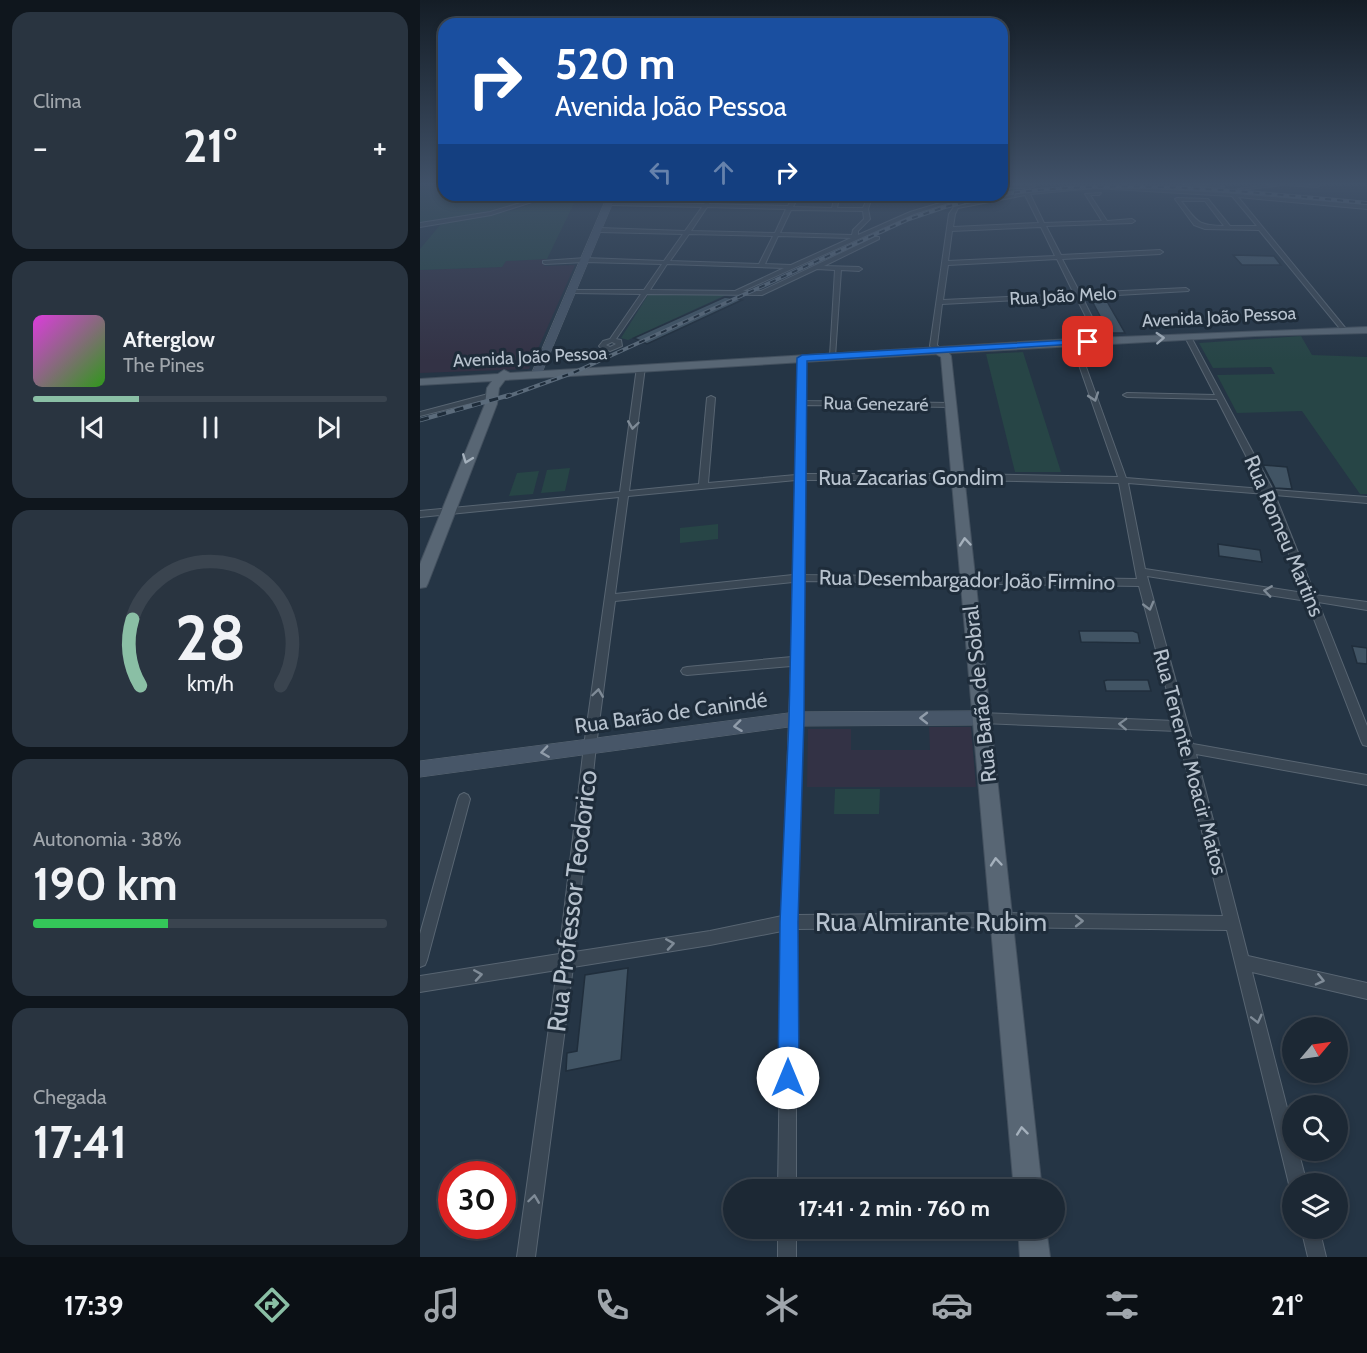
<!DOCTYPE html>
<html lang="pt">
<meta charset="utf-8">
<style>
:root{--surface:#1c2834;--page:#293440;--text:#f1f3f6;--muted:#a0a6ac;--line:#3a444f;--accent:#8abfa5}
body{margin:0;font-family:Cabin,sans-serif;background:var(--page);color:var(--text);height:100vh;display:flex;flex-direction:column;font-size:22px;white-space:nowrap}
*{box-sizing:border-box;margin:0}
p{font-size:20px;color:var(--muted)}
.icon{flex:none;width:33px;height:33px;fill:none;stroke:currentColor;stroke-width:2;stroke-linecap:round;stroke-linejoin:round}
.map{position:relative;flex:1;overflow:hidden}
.panel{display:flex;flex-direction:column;gap:12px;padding:12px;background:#0f161d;width:420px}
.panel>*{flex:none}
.guide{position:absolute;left:18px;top:18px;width:570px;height:183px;border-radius:18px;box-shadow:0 3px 9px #0003,0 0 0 2px var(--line);background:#1a4fa0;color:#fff;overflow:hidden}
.needle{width:39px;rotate:61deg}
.tools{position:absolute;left:862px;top:1017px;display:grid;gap:12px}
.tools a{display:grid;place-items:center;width:66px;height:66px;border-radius:50%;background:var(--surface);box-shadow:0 3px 9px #0003,0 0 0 2px var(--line);font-size:30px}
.speed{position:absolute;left:18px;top:1161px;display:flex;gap:12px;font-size:30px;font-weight:700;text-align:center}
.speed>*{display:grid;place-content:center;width:78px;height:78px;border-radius:50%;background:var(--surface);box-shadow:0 3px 9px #0003,0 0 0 2px var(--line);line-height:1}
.speed .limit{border:9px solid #d22;background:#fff;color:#111}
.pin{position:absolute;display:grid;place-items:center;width:51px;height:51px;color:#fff;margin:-26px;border-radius:12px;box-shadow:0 3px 9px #0006}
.me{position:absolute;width:66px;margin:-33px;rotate:0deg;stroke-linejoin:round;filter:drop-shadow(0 0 4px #0008)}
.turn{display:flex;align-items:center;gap:21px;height:126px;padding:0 18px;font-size:27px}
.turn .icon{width:78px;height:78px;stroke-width:2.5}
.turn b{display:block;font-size:42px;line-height:51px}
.lanes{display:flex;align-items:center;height:57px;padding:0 18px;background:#0003;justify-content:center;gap:30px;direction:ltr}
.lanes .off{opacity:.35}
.big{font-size:45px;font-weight:800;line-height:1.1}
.panel .tile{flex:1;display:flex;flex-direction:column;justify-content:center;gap:9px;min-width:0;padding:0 21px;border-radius:18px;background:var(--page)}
.panel .dial{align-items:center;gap:0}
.dial svg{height:156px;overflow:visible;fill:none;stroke:var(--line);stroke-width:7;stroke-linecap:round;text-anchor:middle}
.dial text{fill:var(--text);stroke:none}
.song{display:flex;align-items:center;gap:18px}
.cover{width:72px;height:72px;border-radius:9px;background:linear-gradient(135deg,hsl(300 70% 55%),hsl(110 70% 35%))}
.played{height:6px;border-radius:3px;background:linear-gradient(90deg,var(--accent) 30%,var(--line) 30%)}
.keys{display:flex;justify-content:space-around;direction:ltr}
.heat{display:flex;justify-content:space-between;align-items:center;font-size:33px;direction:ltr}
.charge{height:9px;border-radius:4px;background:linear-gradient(90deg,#34c759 38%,var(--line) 0)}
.trip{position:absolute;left:303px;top:1179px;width:342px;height:60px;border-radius:30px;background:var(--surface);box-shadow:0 3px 9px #0003,0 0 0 2px var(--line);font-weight:800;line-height:60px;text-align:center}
.dock{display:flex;height:96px;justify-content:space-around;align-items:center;background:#0b1015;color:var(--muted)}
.dock .icon{width:42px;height:42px}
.dock .on{color:var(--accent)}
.dock b{font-size:27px;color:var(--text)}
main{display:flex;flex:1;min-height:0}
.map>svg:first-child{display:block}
.medical{fill:#333245}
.green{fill:#274546}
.building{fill:#415464;stroke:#202e3c;stroke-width:1.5}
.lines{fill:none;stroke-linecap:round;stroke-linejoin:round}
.minor-casing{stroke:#586572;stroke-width:2}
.secondary-casing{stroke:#586572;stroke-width:1}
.primary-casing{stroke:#43505e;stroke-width:2}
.minor{fill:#3a4754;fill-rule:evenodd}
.secondary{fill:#475668;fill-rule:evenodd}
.primary{fill:#586674;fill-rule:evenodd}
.rail-far1-casing{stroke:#5b6b7b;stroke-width:4}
.rail-casing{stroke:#5b6b7b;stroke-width:4.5}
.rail-far1{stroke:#1e2c3a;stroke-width:2;stroke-dasharray:6;stroke-linecap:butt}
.rail{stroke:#1e2c3a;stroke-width:3;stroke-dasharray:9;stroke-linecap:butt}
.oneway{stroke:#a4b0bc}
.oneway2{stroke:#7f8b97}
.oneway3{stroke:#909caa}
.route{fill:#1a73e8;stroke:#114b97;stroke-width:1.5}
.labels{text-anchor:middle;stroke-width:6;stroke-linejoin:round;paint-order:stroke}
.far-street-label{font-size:18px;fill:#b7c2ce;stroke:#1e2c3a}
.street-label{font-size:21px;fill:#b7c2ce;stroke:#1e2c3a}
.near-street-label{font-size:26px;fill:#b7c2ce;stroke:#1e2c3a}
</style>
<main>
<section class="panel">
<div class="tile"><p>Clima</p>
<div class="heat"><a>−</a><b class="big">21°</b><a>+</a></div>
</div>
<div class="tile">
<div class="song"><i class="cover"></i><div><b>Afterglow</b><p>The Pines</p></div></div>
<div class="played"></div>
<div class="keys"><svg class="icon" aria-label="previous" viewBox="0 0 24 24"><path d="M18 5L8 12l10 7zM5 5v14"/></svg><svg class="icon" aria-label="pause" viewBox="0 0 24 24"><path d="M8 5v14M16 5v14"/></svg><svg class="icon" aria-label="next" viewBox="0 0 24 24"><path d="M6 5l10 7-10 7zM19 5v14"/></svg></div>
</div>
<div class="tile dial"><svg viewBox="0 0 100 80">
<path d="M14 69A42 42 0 1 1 86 69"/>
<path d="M14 69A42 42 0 0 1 10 35" stroke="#8abfa5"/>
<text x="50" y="56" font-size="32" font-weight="700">28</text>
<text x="50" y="72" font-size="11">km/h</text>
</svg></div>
<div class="tile"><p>Autonomia · 38%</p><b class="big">190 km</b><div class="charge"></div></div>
<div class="tile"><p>Chegada</p><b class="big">17:41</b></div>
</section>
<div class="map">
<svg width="947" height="1257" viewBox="0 0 947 1257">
<rect width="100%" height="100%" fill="#253545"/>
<path class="medical" d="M 126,259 L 124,266 L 155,265 L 109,369 L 0,373 L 0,270 L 82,267 L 86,261 Z
M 509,727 L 551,727 L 556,787 L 387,787 L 388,729 L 431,729 L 431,750 L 510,750 Z"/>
<path class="green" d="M 0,184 L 24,184 L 24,195 L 127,195 L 71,211 L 0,223 Z
M 582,188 L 600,189 L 601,194 L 543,204 L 544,195 L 582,195 Z
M 138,195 L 158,195 L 127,259 L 86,261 L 82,267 L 0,270 L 0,249 L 21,224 L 94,210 Z
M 228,295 L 306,295 L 208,340 L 201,338 Z
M 881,336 L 892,355 L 947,357 L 947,494 L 940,494 L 882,411 L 817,413 L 797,375 L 855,374 L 851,367 L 793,368 L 779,343 Z
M 603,352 L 641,472 L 595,472 L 566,354 Z
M 150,468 L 145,491 L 121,493 L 127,470 Z
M 119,471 L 113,494 L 89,496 L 97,473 Z
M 298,524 L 298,539 L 260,543 L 260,528 Z
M 415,789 L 460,789 L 459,814 L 414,814 Z"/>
<path class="building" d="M 813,255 L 854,256 L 861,265 L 822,265 Z
M 305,297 L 322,300 L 227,344 L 214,338 Z
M 685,298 L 705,333 L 689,333 L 671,299 Z
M 843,465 L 867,467 L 872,489 L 855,488 Z
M 798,544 L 840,550 L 842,562 L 799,556 Z
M 659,631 L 713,631 L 718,633 L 720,643 L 661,642 Z
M 932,646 L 947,648 L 947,664 L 937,663 Z
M 687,680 L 728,680 L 731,691 L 686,691 L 684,681 Z
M 208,968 L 201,1060 L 146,1071 L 147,1053 L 157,1051 L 165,975 Z"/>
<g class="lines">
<defs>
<path id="minor" d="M 605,184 L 615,186 L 609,188 L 609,191 L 675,186 L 804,193 L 947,205 L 947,209 L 818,197 L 927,330 L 922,331 L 839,230 L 785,229 L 774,225 L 755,199 L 757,198 L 788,199 L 810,226 L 837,226 L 812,196 L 675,188 L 610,194 L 624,223 L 682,221 L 665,194 L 681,193 L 679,195 L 670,195 L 687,221 L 712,219 L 715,221 L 712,223 L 626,226 L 641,255 L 740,250 L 743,252 L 740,254 L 642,259 L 660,293 L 766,288 L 769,290 L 768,291 L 662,297 L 684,341 L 681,343 L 678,341 L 656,297 L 522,304 L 517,345 L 522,351 L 517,352 L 510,346 L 529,214 L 538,201 L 543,202 L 541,205 L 605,192 L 605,188 L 582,188 L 582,186 ZM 605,195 L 619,223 L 533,227 L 535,214 L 538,208 ZM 761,201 L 785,201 L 804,226 C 776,225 778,222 761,201 ZM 621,227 L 635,256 L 528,261 L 532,231 ZM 637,259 L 654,294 L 523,300 L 528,265 Z
M 762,184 L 776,184 L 804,187 L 802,188 Z
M 856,184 L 880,184 L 899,186 L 897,187 L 864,185 L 820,190 L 818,189 Z
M 127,195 L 134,195 L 71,215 L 0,227 L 0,223 L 70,212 Z
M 291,195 L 295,195 L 289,204 L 368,206 L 374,195 L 417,197 L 419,198 L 417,208 L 443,208 L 449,195 L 453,195 L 448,209 L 450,219 L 438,231 L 438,235 L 490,212 L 540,197 L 544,198 L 494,214 L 323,291 L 341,291 L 455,237 L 459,237 L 459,239 L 404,266 L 439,267 L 442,269 L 439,271 L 421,270 L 415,357 L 410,356 L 415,270 L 397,269 L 342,295 L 227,294 L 196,339 L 201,340 L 202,346 L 190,351 L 180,347 L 179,346 L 183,341 L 190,339 L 221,294 L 152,293 L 149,291 L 150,290 L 224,290 L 242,264 L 165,262 L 125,264 L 123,263 L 123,261 L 165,258 L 244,261 L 263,234 L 179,232 L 176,230 L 179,228 L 265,231 L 282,207 L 189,205 L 187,202 L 284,204 ZM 377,199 L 414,199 L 412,208 L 373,207 ZM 287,207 L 366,209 L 355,233 L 271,231 ZM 371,210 L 443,211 L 444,219 L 433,230 L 432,235 L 360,233 ZM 269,234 L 353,236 L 339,264 L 250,261 ZM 358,236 L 431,238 L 371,265 L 345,264 ZM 247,264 L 364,268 L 315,291 L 230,290 ZM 192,342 L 196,344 L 190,347 L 186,345 Z
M 768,335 L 771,337 L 853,490 L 947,497 L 947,503 L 855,495 L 895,595 L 947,602 L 947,610 L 898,602 L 947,726 L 947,746 L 943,745 L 941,741 L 887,601 L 727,576 L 773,744 L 947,775 L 947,785 L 776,754 L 828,956 L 947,983 L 947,999 L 832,972 L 873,1131 L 873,1150 L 878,1150 L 887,1184 L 873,1184 L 873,1191 L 869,1184 L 807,930 L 582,927 L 376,929 L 376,1190 L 358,1190 L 362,931 L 290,945 L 153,967 L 115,1257 L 97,1257 L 137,970 L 0,992 L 0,976 L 139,954 L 164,746 L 199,497 L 0,517 L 0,511 L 200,492 L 217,367 L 221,365 L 225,367 L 209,491 L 279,484 L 287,398 L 291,396 L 295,398 L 288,483 L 376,475 L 378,358 L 382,356 L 386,358 L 385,401 L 531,403 L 535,405 L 531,407 L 385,405 L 384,474 L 539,474 L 698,477 L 651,342 L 654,340 L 657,342 L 706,478 L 843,489 L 797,399 L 707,397 L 703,395 L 707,393 L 795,395 L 765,337 ZM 376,480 L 373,575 L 195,594 L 208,496 ZM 384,480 L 539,480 L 699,483 L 717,579 L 383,575 ZM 708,483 L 846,494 L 884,593 L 725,569 ZM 383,581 L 719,586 L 755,721 L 562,713 L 558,715 L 556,718 L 558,721 L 562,723 L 757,731 L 803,916 L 582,913 L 376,915 L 382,719 ZM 373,582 L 372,657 L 267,667 L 263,668 L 261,671 L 263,674 L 267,675 L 371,666 L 362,916 L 290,931 L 154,952 L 176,746 L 195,601 Z
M 72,393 L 76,395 L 75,397 L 0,416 L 0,412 Z
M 44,793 L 48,795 L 50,799 L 7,960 L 5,965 L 0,967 L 0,934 L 38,799 L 40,795 Z
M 358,1228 L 376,1228 L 376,1257 L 358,1257 Z
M 881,1228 L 899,1228 L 906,1257 L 888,1257 Z"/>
<path id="secondary" d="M 188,195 L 196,195 L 121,375 L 112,377 L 111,375 Z
M 562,711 L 568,713 L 570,718 L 568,723 L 562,725 L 376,726 L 0,777 L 0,761 L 376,712 Z"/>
<path id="primary" d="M 947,327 L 947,333 L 835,336 L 529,353 L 531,356 L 622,1190 L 594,1190 L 521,357 L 516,354 L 85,380 L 79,388 L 77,404 L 8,583 L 6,587 L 0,588 L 0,564 L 65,404 L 67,388 L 72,381 L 0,385 L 0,379 L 78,374 L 84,370 L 90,373 L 651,339 Z
M 598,1228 L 626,1228 L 630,1257 L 600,1257 Z"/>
</defs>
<use href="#minor" class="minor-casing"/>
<use href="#secondary" class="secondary-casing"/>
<use href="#primary" class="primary-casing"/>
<use href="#minor" class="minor"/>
<use href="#secondary" class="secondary"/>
<use href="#primary" class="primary"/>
<defs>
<path id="rail-far1" d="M 582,194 C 705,178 825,191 947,203
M 86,397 L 155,372 L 489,219 L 525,207 L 576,195"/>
<path id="rail" d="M 0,420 L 90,395"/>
</defs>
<use href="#rail-far1" class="rail-far1-casing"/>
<use href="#rail" class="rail-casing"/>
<use href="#rail-far1" class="rail-far1"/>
<use href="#rail" class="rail"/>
</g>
<defs><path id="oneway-chevron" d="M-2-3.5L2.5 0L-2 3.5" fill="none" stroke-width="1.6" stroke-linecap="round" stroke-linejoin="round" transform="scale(1.5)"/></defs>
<g class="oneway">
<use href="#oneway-chevron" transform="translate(740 338) rotate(-3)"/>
<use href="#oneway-chevron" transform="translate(47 459) rotate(111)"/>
<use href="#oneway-chevron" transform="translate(545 542) rotate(-95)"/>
<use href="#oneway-chevron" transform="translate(576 862) rotate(-95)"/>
<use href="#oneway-chevron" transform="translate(602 1131) rotate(-96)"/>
</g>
<g class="oneway2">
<use href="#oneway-chevron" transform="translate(674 397) rotate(71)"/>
<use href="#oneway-chevron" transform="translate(213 425) rotate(98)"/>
<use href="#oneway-chevron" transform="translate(848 591) rotate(-172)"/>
<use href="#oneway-chevron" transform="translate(729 606) rotate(75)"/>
<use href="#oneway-chevron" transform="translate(178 693) rotate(-82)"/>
<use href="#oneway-chevron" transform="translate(703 724) rotate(-178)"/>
<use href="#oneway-chevron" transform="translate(659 921)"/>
<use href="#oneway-chevron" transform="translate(250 944) rotate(-9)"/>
<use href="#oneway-chevron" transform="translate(58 975) rotate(-9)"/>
<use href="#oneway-chevron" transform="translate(900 980) rotate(13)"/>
<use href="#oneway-chevron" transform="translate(837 1019) rotate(76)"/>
<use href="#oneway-chevron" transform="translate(114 1199) rotate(-82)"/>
</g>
<g class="oneway3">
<use href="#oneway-chevron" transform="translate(504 718) rotate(180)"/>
<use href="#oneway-chevron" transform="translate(318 726) rotate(173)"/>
<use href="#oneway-chevron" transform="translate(125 752) rotate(172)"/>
</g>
<linearGradient id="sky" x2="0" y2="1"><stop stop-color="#141d26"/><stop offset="0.51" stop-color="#405168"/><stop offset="1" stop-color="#405168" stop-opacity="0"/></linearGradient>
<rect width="947" height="360" fill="url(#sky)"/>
<path class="route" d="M 668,339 L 672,342 L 671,343 L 387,361 L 384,719 L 378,922 L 379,1078 L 376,1086 L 368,1089 L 361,1086 L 358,1078 L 360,922 L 369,719 L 377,358 L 382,355 Z"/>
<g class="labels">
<g class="far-street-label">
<text transform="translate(643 296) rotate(-3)" y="6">Rua João Melo</text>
<text transform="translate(799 317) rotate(-3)" y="6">Avenida João Pessoa</text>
<text transform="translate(110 357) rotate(-3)" y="6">Avenida João Pessoa</text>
<text transform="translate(456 404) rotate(1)" y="6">Rua Genezaré</text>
</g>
<g class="street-label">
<text x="491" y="485">Rua Zacarias Gondim</text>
<text transform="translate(864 536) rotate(67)" y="7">Rua Romeu Martins</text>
<text transform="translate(547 580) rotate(1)" y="7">Rua Desembargador João Firmino</text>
<text transform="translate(560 694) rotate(-96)" y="7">Rua Barão de Sobral</text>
<text transform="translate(251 713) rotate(-8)" y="7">Rua Barão de Canindé</text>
<text transform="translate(770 762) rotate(75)" y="7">Rua Tenente Moacir Matos</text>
</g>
<g class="near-street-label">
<text transform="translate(152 901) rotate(-83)" y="9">Rua Professor Teodorico</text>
<text x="511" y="931">Rua Almirante Rubim</text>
</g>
</g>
</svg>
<div class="tools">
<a><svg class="needle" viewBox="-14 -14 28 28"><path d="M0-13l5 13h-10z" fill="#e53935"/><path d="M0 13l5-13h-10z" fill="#a0a6ac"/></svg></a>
<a><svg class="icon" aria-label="search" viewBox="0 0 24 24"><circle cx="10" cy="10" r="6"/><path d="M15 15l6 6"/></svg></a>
<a><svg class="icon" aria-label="layers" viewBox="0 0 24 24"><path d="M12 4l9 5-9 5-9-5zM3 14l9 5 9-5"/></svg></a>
</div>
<div class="speed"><div class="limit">30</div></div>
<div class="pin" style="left:668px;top:342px;background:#d93025"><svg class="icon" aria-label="arrive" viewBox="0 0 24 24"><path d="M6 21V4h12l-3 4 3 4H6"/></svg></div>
<svg class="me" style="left:368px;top:1078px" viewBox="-20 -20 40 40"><circle r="19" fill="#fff"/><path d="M0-13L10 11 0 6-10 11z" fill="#1a73e8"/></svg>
<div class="trip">17:41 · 2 min · 760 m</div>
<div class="guide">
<div class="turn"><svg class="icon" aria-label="right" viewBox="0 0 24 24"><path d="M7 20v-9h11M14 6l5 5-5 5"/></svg><div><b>520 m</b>Avenida João Pessoa</div></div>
<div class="lanes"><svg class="icon off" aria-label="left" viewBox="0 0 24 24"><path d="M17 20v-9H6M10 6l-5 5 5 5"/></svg><svg class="icon off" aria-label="ahead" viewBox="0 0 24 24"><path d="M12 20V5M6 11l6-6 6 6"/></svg><svg class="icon" aria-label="right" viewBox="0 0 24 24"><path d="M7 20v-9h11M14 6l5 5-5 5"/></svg></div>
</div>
</div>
</main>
<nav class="dock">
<b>17:39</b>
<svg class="icon on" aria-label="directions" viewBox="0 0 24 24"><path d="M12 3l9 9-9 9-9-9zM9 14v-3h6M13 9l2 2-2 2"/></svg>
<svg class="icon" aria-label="music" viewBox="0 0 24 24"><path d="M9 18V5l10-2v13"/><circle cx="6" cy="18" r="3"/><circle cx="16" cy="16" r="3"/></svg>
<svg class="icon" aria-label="phone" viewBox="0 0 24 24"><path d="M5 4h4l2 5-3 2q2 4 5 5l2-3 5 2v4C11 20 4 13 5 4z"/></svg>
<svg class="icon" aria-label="climate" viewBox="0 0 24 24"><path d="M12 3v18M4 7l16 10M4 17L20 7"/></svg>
<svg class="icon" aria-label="car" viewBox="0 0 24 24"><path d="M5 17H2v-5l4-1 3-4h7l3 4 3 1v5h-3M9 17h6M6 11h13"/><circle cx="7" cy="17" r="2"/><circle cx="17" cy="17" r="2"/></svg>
<svg class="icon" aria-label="filters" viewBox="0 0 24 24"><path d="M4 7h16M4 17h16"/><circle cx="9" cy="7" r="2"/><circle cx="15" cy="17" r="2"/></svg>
<b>21°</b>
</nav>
